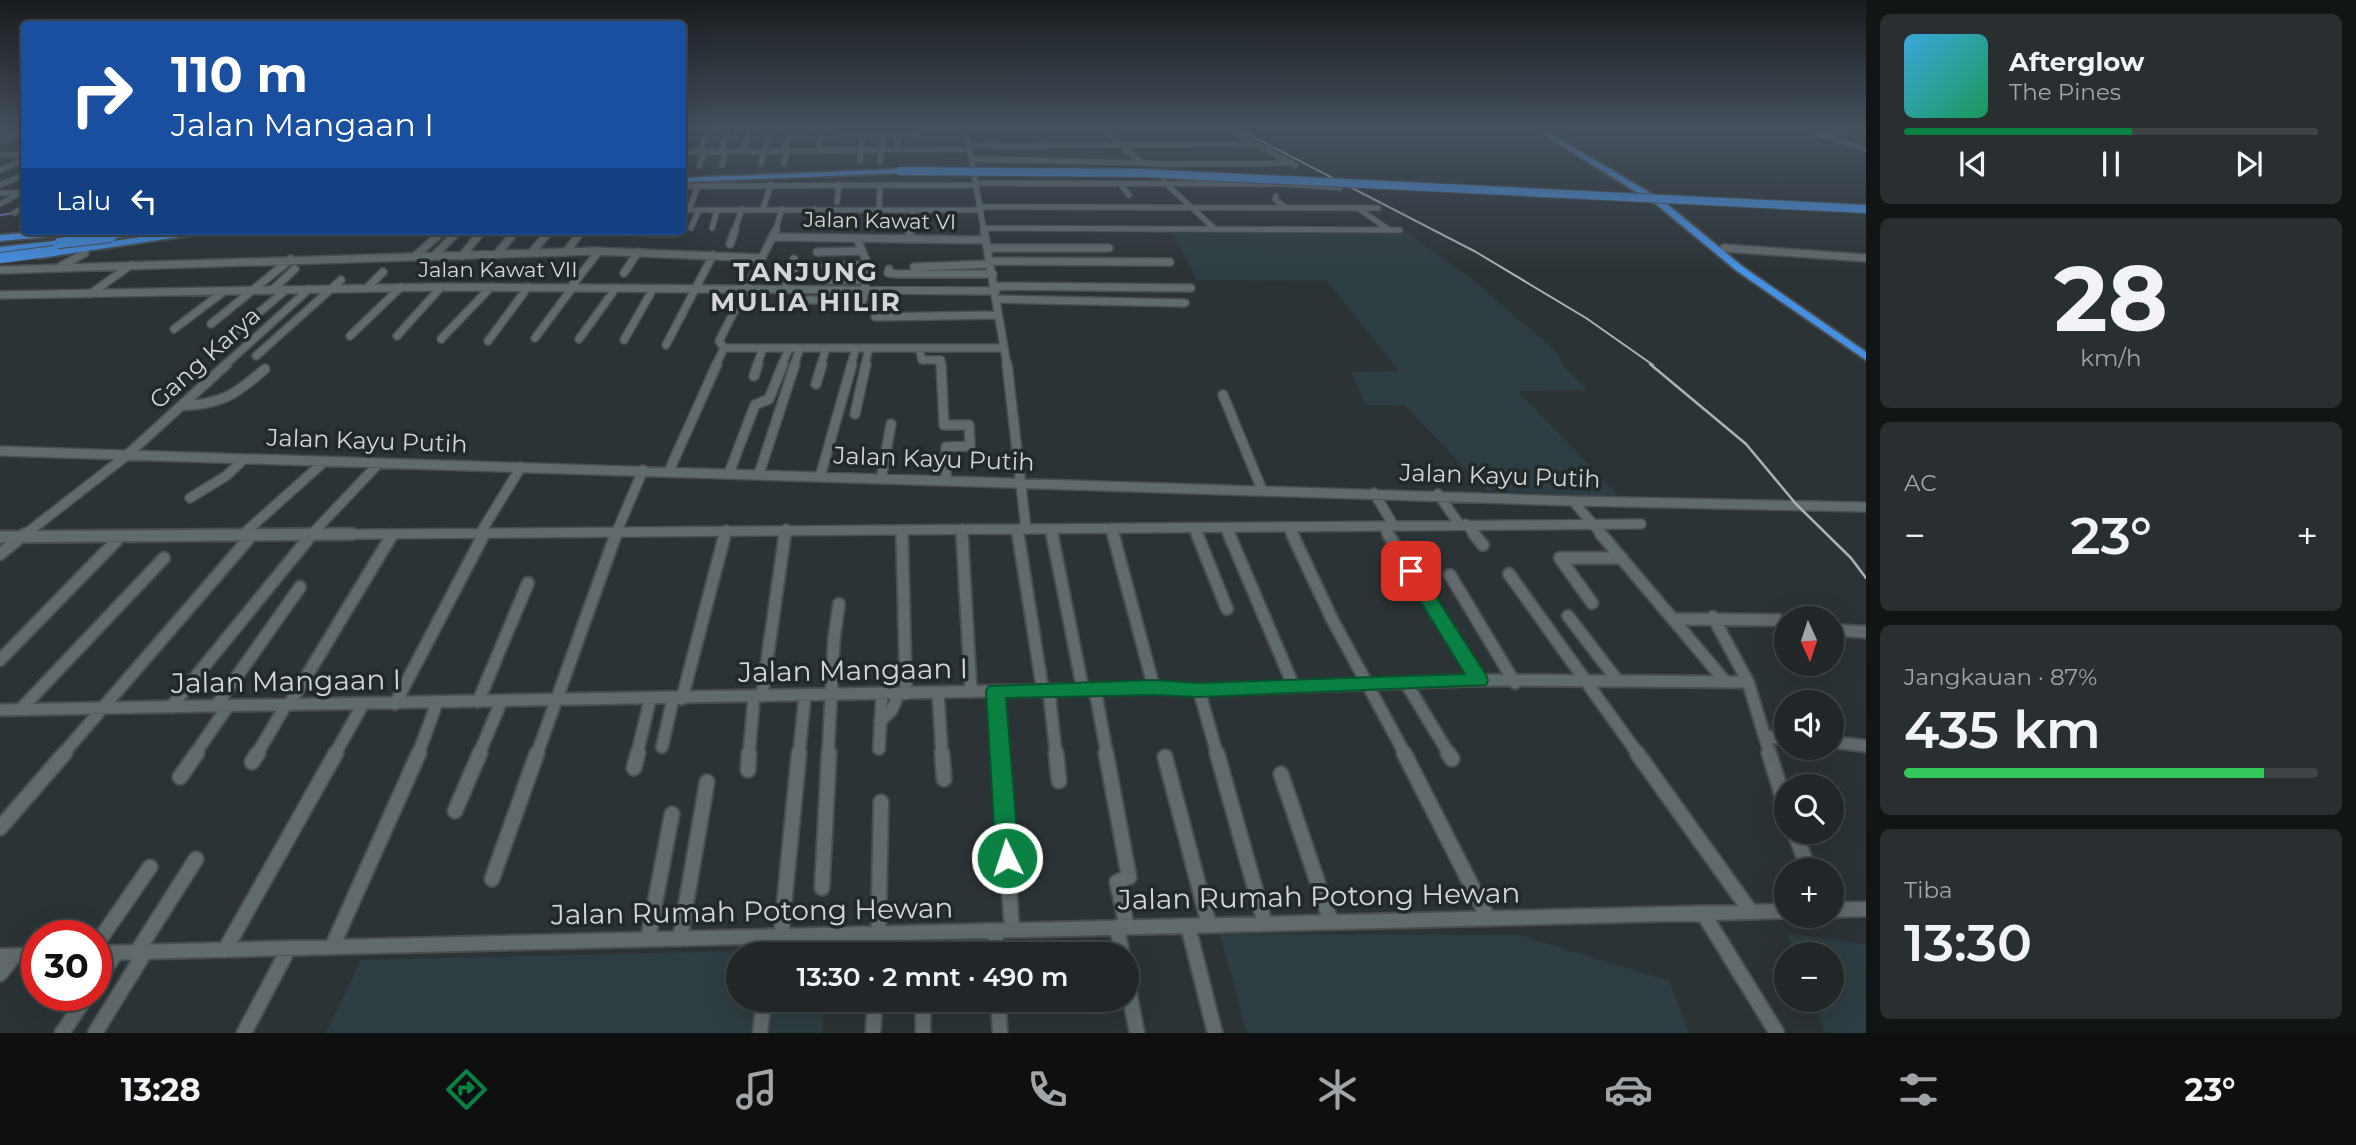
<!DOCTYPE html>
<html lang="id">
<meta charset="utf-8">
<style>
:root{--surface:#212628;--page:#292e30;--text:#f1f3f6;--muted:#a2a5a8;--line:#3e4345;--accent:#0b8043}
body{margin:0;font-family:Montserrat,sans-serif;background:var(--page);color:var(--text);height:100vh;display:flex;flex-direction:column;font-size:26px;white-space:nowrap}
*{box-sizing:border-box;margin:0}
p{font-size:23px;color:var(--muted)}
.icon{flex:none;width:38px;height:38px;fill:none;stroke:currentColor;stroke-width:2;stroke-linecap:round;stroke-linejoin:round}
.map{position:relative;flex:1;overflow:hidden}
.panel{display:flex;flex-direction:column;gap:14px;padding:14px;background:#121516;width:490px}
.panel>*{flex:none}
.top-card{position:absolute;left:21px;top:21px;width:665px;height:214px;border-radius:7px;box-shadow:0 7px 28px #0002,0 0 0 2px var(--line);background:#1a4fa0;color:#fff;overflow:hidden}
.needle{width:46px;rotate:177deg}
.buttons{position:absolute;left:1774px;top:606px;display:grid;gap:14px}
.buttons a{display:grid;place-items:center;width:70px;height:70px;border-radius:50%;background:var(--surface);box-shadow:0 7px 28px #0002,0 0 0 2px var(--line);font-size:35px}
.speed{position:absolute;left:21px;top:920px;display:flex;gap:14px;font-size:35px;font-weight:700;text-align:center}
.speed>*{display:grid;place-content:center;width:91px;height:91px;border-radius:50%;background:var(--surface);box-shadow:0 7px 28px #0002,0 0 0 2px var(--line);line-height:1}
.speed .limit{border:10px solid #d22;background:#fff;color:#111}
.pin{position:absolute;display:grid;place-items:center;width:60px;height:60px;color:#fff;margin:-30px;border-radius:14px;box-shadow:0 4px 10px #0006}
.me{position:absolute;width:77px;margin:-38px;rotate:356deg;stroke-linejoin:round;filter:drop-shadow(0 0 5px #0008)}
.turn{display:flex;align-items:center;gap:24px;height:147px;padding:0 35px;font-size:32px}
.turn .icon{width:91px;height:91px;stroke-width:2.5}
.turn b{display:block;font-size:49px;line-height:60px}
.then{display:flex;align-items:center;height:66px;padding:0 35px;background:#0003;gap:14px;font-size:26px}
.big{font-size:52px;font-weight:600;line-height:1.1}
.panel .card{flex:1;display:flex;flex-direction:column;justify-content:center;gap:10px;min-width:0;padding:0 24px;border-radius:10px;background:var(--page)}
.panel .dial{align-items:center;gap:0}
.dial b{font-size:91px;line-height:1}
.song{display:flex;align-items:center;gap:21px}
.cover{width:84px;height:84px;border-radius:10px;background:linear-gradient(135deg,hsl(200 70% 55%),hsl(150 70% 35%))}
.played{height:7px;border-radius:4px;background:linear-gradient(90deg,var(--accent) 55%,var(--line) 55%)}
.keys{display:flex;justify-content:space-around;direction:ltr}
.heat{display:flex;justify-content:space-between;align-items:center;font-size:38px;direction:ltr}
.charge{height:10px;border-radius:5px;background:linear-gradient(90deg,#34c759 87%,var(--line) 0)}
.trip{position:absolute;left:726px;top:942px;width:413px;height:70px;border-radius:35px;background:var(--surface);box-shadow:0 7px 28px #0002,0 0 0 2px var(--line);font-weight:600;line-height:70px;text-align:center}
.tab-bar{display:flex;height:112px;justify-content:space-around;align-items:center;background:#0d0f10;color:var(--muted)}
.tab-bar .icon{width:49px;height:49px}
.tab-bar .current{color:var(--accent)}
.tab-bar b{font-size:32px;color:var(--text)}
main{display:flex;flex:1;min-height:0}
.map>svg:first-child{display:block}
.built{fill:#2e3d41}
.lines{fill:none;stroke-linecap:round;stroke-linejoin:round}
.stream{stroke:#786ebc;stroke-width:2}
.minor-far4-casing{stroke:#494f51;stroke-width:7}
.minor-far3-casing{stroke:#494f51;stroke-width:10}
.minor-far2-casing{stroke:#494f51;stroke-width:12}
.minor-far1-casing{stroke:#494f51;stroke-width:15}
.minor-casing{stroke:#494f51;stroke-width:18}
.highway-casing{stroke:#494f51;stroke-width:4}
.minor-far4{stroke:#616a6c;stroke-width:5}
.minor-far3{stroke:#616a6c;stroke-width:7}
.minor-far2{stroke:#616a6c;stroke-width:9}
.minor-far1{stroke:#616a6c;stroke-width:11}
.minor{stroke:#616a6c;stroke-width:14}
.highway{fill:#4690e4;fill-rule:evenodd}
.rail-far1{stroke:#adb2b4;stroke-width:2}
.rail{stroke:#adb2b4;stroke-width:2.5}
.highway-bridge-far1-casing{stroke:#494f51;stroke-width:10;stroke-linecap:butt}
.highway-bridge-casing{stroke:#494f51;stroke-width:12;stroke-linecap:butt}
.highway-bridge-far1{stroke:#4690e4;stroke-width:8}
.highway-bridge{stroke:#4690e4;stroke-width:10}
.route{fill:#0b8043;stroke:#07532c;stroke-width:2}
.labels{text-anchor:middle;stroke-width:7;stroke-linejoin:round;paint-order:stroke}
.far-street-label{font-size:21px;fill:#d2d6d8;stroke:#22292b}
.street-label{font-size:24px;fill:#d2d6d8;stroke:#22292b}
.far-district-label{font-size:26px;font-weight:bold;letter-spacing:2px;fill:#d2d6d8;stroke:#22292b}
.near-street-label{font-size:28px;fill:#d2d6d8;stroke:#22292b}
</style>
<main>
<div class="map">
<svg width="1866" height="1033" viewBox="0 0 1866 1033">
<rect width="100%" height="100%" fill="#2c3336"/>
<path class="built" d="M 1173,233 L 1407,233 L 1472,279 L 1559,354 L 1562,364 L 1588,390 L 1518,391 L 1620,497 L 1487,491 L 1406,406 L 1366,405 L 1351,372 L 1399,371 L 1327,281 L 1197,280 Z
M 1787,933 L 1866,944 L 1866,1033 L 1825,1033 L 1812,999 L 1832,999 L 1832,954 L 1795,954 Z
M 1220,934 L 1519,935 L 1669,981 L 1689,1033 L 1247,1033 Z
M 829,949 L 828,954 L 738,954 L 738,999 L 825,999 L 822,1033 L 326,1033 L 361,960 Z"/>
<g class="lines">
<path class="stream" d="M 0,215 L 24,212"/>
<defs>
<path id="minor-far4" d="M 966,127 L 984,232
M 1100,127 L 1142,163
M 1797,127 L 1866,149
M 966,128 L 1224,127 L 1295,165
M 1544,130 L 1756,127
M 718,131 L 720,127
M 1825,133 L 1866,132
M 802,134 L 803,127
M 842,134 L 900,134
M 682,138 L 686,130
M 0,141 L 24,132
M 970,146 L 1252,144
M 897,150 L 898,135 L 918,133
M 721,151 L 728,132
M 743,151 L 751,127
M 784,151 L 790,132
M 818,151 L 823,127
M 682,152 L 970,149
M 699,152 L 705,138
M 0,155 L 24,155
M 973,159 L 1173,164 L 1287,163
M 860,161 L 863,134
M 880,161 L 883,140
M 761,164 L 771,127
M 784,164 L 787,151
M 722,165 L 726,151
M 699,166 L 704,152
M 0,170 L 24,160
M 1164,182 L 1215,229
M 976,183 L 1287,184 L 1340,188
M 1120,184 L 1129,195
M 0,185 L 24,175
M 682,186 L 976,185
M 0,193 L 19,193
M 1276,196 L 1275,199 L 1286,208
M 837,202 L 839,184
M 0,204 L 24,191
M 980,207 L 1378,208
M 1358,208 L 1389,230
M 763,209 L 771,184
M 682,210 L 980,210
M 689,210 L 698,186
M 879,210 L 880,185
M 14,213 L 24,208
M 813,225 L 815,209
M 691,228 L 699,210
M 712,228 L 717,210
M 984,228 L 1400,230
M 625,232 L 628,232
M 734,232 L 742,209
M 775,232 L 782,209
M 910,232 L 913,210"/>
<path id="minor-far3" d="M 984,230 L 1007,365
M 625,232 L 674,233
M 774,237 L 986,240
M 909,239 L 910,230
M 730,244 L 735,230
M 988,248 L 1109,248
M 1724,248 L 1866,258
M 566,252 L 578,236
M 817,252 L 860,251
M 531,253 L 550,231
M 496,255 L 516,231
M 434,256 L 458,231
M 462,256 L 482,231
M 414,257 L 443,231
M 990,261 L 1170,262
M 61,266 L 85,253
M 825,266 L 868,265
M 914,267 L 990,264
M 889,269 L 888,273 L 897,274 L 993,274
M 0,270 L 595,251 L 761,258
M 624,273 L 638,252
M 820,280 L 867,280
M 995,286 L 1191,288
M 571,287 L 599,251
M 367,288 L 383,272
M 272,290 L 295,269
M 784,290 L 794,270 L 790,269 L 794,259
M 90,294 L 131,265
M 0,295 L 441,287 L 996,291
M 997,299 L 1185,303
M 808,300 L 863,300 L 868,265 L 857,239
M 875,317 L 998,315
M 211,324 L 291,259
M 174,329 L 223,292
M 233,334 L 286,290
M 350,336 L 401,287
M 397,336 L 441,287
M 535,338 L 573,287
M 441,339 L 491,287
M 579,339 L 616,288
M 624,340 L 653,289
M 488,341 L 528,287
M 666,345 L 713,255
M 724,348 L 1004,348
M 724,348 L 719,341 L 776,230
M 919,348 L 922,360 L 941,360 L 941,365
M 256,356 L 341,280
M 225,365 L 309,289
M 716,365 L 724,348
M 757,365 L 763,348
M 782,365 L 789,348
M 794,365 L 800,348
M 821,365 L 826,348
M 851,365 L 856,348
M 865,365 L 869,348"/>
<path id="minor-far2" d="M 941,364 L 944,425 L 969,425 L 970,446 L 946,447 L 946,481
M 1007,364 L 1026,529
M 754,376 L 758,364
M 816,384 L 822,364
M 1223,395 L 1262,490
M 181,406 C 222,404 235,395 265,369
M 855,414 L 866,364
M 0,451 L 1573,501 L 1866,507
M 669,471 L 717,364
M 729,473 L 755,405 L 769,399 L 783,364
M 759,474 L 795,364
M 820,477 L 852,364
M 881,479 L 891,424
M 1374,493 L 1394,526
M 1438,494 L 1459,524
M 190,498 L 226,476 L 244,459
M 1573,501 L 1603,536
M 1466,524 L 1476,536
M 1384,527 L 1390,536
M 1111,528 L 1113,536
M 1195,528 L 1198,536
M 1226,528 L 1229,536
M 1289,528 L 1293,536
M 962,529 L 962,536
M 1017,529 L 1018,536
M 1051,529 L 1052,536
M 902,530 L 902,536
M 481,532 L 521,467
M 242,535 L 325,461
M 23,536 L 126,456 L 227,364
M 131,536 L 1641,524
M 310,536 L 379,463
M 483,536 L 485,532
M 615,536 L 643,470
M 724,536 L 726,530
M 784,536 L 786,529"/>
<path id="minor-far1" d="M 902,534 L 906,694
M 962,534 L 971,692
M 1018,534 L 1043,692
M 1052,534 L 1083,690
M 1113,534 L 1154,688
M 1197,534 L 1227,609
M 1229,534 L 1294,687
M 1292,534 L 1332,619 L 1405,754
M 1388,534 L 1479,680
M 1474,534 L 1483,545
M 1601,534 L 1725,681
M 0,537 L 352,534
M 0,554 L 25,534
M 1509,574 L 1638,754
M 1450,575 L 1515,683
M 1592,603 L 1560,558 L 1622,558
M 1568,616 L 1617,680
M 1713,617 L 1748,682 L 1770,754
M 1673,619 L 1778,620 L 1787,627
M 1832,630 L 1866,632
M 0,660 L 121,536
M 1406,683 L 1449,754
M 1095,690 L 1107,754
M 1199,690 L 1217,754
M 996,691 L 1000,754
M 1049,692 L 1056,754
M 938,693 L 942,754
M 762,696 L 785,534
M 682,699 L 725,534
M 478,702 L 528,583
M 395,704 L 484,534
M 289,705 L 392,535
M 216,706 L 300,587
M 171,707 L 312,534
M 21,709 L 164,558
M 0,710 L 1154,688 L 1199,690 L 1479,680 L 1748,682
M 880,721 L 891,711 L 899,694
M 1766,736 L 1787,740
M 1832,742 L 1866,746
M 662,747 L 673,699
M 879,749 L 882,695
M 63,754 L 252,535
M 195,754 L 228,706
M 257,754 L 286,705
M 335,754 L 363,704
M 418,754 L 437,703
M 479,754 L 501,702
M 537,754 L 616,534
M 637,754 L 650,700
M 749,754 L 754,697
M 799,754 L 805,695
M 828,754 L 834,639 L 839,604"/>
<path id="minor" d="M 942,753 L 944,779
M 1000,753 L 1012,930
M 1056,753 L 1059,781
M 1106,753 L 1129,877 L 1117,882 L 1127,927
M 1217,753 L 1265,924
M 1404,753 L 1488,918
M 1448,753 L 1452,759
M 1637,753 L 1751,912
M 1769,753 L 1787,811
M 1165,757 L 1209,925
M 252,762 L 258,753
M 634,768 L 638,753
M 748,770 L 749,753
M 1281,774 L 1331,922
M 180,777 L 197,753
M 455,811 L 480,753
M 0,828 L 65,753
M 1794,831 L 1809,870
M 492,879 L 537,753
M 822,888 L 829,753
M 1832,910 L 1866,909
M 1703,913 L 1777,1033
M 1188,926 L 1215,1033
M 1117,927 L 1122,954
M 995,931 L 996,954
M 895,933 L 895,954
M 922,933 L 922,954
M 781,936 L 799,753
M 648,939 L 672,814
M 680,939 L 707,782
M 96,945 L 150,867
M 332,947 L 419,753
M 225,950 L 336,753
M 137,952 L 196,859
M 96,953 L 1787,911
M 769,954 L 770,936
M 878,954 L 881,802
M 0,956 L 37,955
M 0,974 L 14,956
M 1127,981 L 1137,1033
M 96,982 L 116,953
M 923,999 L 923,1033
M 998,999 L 1000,1033
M 62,1033 L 87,996
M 95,1033 L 145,952
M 244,1033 L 289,948
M 760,1033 L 764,999
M 873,1033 L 875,999"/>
<path id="highway" d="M 1531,127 L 1539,127 L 1662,200 L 1743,267 L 1866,352 L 1866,360 L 1737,271 L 1656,204 Z
M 903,169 L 904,171 L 900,173 L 682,182 L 682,178 Z
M 50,231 L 85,231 L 81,234 L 0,241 L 0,235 Z
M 181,231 L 203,231 L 199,234 L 39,258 L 34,255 L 39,252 Z
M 54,241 L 58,244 L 57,246 L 0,253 L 0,247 Z"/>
</defs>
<use href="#minor-far4" class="minor-far4-casing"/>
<use href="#minor-far3" class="minor-far3-casing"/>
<use href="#minor-far2" class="minor-far2-casing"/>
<use href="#minor-far1" class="minor-far1-casing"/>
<use href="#minor" class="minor-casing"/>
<use href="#highway" class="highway-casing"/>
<use href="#minor-far4" class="minor-far4"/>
<use href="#minor-far3" class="minor-far3"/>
<use href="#minor-far2" class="minor-far2"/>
<use href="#minor-far1" class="minor-far1"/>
<use href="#minor" class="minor"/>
<use href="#highway" class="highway"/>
<path class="rail-far1" d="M 1234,127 L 1476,252 L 1586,318 L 1653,365"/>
<path class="rail" d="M 1650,364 L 1746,444 L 1796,504 L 1851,558 L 1866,578"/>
<defs>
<path id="highway-bridge-far1" d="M 900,171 L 1142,173 L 1866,209
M 122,232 L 130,231"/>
<path id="highway-bridge" d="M 101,235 L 130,231
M 59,243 L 111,237
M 0,258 L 54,251"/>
</defs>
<use href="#highway-bridge-far1" class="highway-bridge-far1-casing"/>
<use href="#highway-bridge" class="highway-bridge-casing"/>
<use href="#highway-bridge-far1" class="highway-bridge-far1"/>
<use href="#highway-bridge" class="highway-bridge"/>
</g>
<linearGradient id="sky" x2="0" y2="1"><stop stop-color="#181c1e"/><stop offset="0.47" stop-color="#45505d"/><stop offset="1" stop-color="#45505d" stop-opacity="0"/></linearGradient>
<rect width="1866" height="272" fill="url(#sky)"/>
<path class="route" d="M 1411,565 L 1417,567 L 1486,675 L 1488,680 L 1486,685 L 1199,697 L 1154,695 L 1006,698 L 1019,858 L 1016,865 L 1007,868 L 999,865 L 996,858 L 986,691 L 989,686 L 1154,680 L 1199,683 L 1465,674 L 1402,571 Z"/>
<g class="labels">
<g class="far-street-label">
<text transform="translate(880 221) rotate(1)" y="7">Jalan Kawat VI</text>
<text x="498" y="277">Jalan Kawat VII</text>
</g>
<g class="street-label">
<text transform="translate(205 358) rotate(-42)" y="8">Gang Karya</text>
<text transform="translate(367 441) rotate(2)" y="8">Jalan Kayu Putih</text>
<text transform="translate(934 459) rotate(2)" y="8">Jalan Kayu Putih</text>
<text transform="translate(1500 476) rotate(2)" y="8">Jalan Kayu Putih</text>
</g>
<g class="far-district-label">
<text x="806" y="281">TANJUNG<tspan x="806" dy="30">MULIA HILIR</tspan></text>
</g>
<g class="near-street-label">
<text transform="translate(853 670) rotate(-1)" y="10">Jalan Mangaan I</text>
<text transform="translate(286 681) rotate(-1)" y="10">Jalan Mangaan I</text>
<text transform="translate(1319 896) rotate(-1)" y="10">Jalan Rumah Potong Hewan</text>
<text transform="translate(752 911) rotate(-1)" y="10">Jalan Rumah Potong Hewan</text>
</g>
</g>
</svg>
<div class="buttons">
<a><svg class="needle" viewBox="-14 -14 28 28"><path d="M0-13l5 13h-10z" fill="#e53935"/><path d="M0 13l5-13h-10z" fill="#a2a5a8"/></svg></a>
<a><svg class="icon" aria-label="sound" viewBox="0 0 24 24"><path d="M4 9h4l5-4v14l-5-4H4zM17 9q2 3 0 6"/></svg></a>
<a><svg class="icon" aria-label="search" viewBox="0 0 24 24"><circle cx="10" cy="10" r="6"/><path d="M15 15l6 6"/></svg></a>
<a>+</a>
<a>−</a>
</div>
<div class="speed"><div class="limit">30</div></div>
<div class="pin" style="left:1411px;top:571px;background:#d93025"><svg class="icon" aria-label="arrive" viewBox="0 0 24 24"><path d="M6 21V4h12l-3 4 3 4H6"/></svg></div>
<svg class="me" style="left:1007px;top:858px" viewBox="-20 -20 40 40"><circle r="17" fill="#0b8043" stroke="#fff" stroke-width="3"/><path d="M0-11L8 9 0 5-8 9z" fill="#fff"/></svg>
<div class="trip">13:30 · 2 mnt · 490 m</div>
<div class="top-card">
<div class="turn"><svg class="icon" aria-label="right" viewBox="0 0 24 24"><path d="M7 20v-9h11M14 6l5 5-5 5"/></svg><div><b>110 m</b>Jalan Mangaan I</div></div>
<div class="then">Lalu<svg class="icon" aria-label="left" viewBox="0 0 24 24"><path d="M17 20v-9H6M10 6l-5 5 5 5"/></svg></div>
</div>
</div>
<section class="panel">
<div class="card">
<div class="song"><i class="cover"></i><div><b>Afterglow</b><p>The Pines</p></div></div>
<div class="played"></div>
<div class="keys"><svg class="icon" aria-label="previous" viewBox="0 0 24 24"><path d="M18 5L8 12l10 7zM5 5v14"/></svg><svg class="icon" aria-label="pause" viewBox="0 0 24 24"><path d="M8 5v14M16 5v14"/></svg><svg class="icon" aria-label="next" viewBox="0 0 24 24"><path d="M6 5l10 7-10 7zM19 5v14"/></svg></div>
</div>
<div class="card dial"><b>28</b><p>km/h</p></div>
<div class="card"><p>AC</p>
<div class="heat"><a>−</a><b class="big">23°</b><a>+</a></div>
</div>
<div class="card"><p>Jangkauan · 87%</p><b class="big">435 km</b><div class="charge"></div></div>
<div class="card"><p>Tiba</p><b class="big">13:30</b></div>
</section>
</main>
<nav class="tab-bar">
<b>13:28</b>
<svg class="icon current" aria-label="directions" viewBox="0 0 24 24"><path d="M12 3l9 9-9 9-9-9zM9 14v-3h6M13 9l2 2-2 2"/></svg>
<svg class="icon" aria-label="music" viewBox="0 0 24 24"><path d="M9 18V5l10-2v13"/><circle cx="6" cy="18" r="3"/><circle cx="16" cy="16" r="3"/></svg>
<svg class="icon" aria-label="phone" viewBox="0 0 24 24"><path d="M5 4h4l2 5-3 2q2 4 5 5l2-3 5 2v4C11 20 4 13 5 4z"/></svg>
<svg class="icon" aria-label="climate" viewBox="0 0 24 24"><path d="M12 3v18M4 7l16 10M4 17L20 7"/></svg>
<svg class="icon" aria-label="car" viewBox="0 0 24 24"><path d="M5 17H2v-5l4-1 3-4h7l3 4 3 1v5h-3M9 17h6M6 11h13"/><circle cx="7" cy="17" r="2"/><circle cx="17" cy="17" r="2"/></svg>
<svg class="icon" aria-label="filters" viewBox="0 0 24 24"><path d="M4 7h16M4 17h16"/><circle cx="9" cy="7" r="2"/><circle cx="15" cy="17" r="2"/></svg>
<b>23°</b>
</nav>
